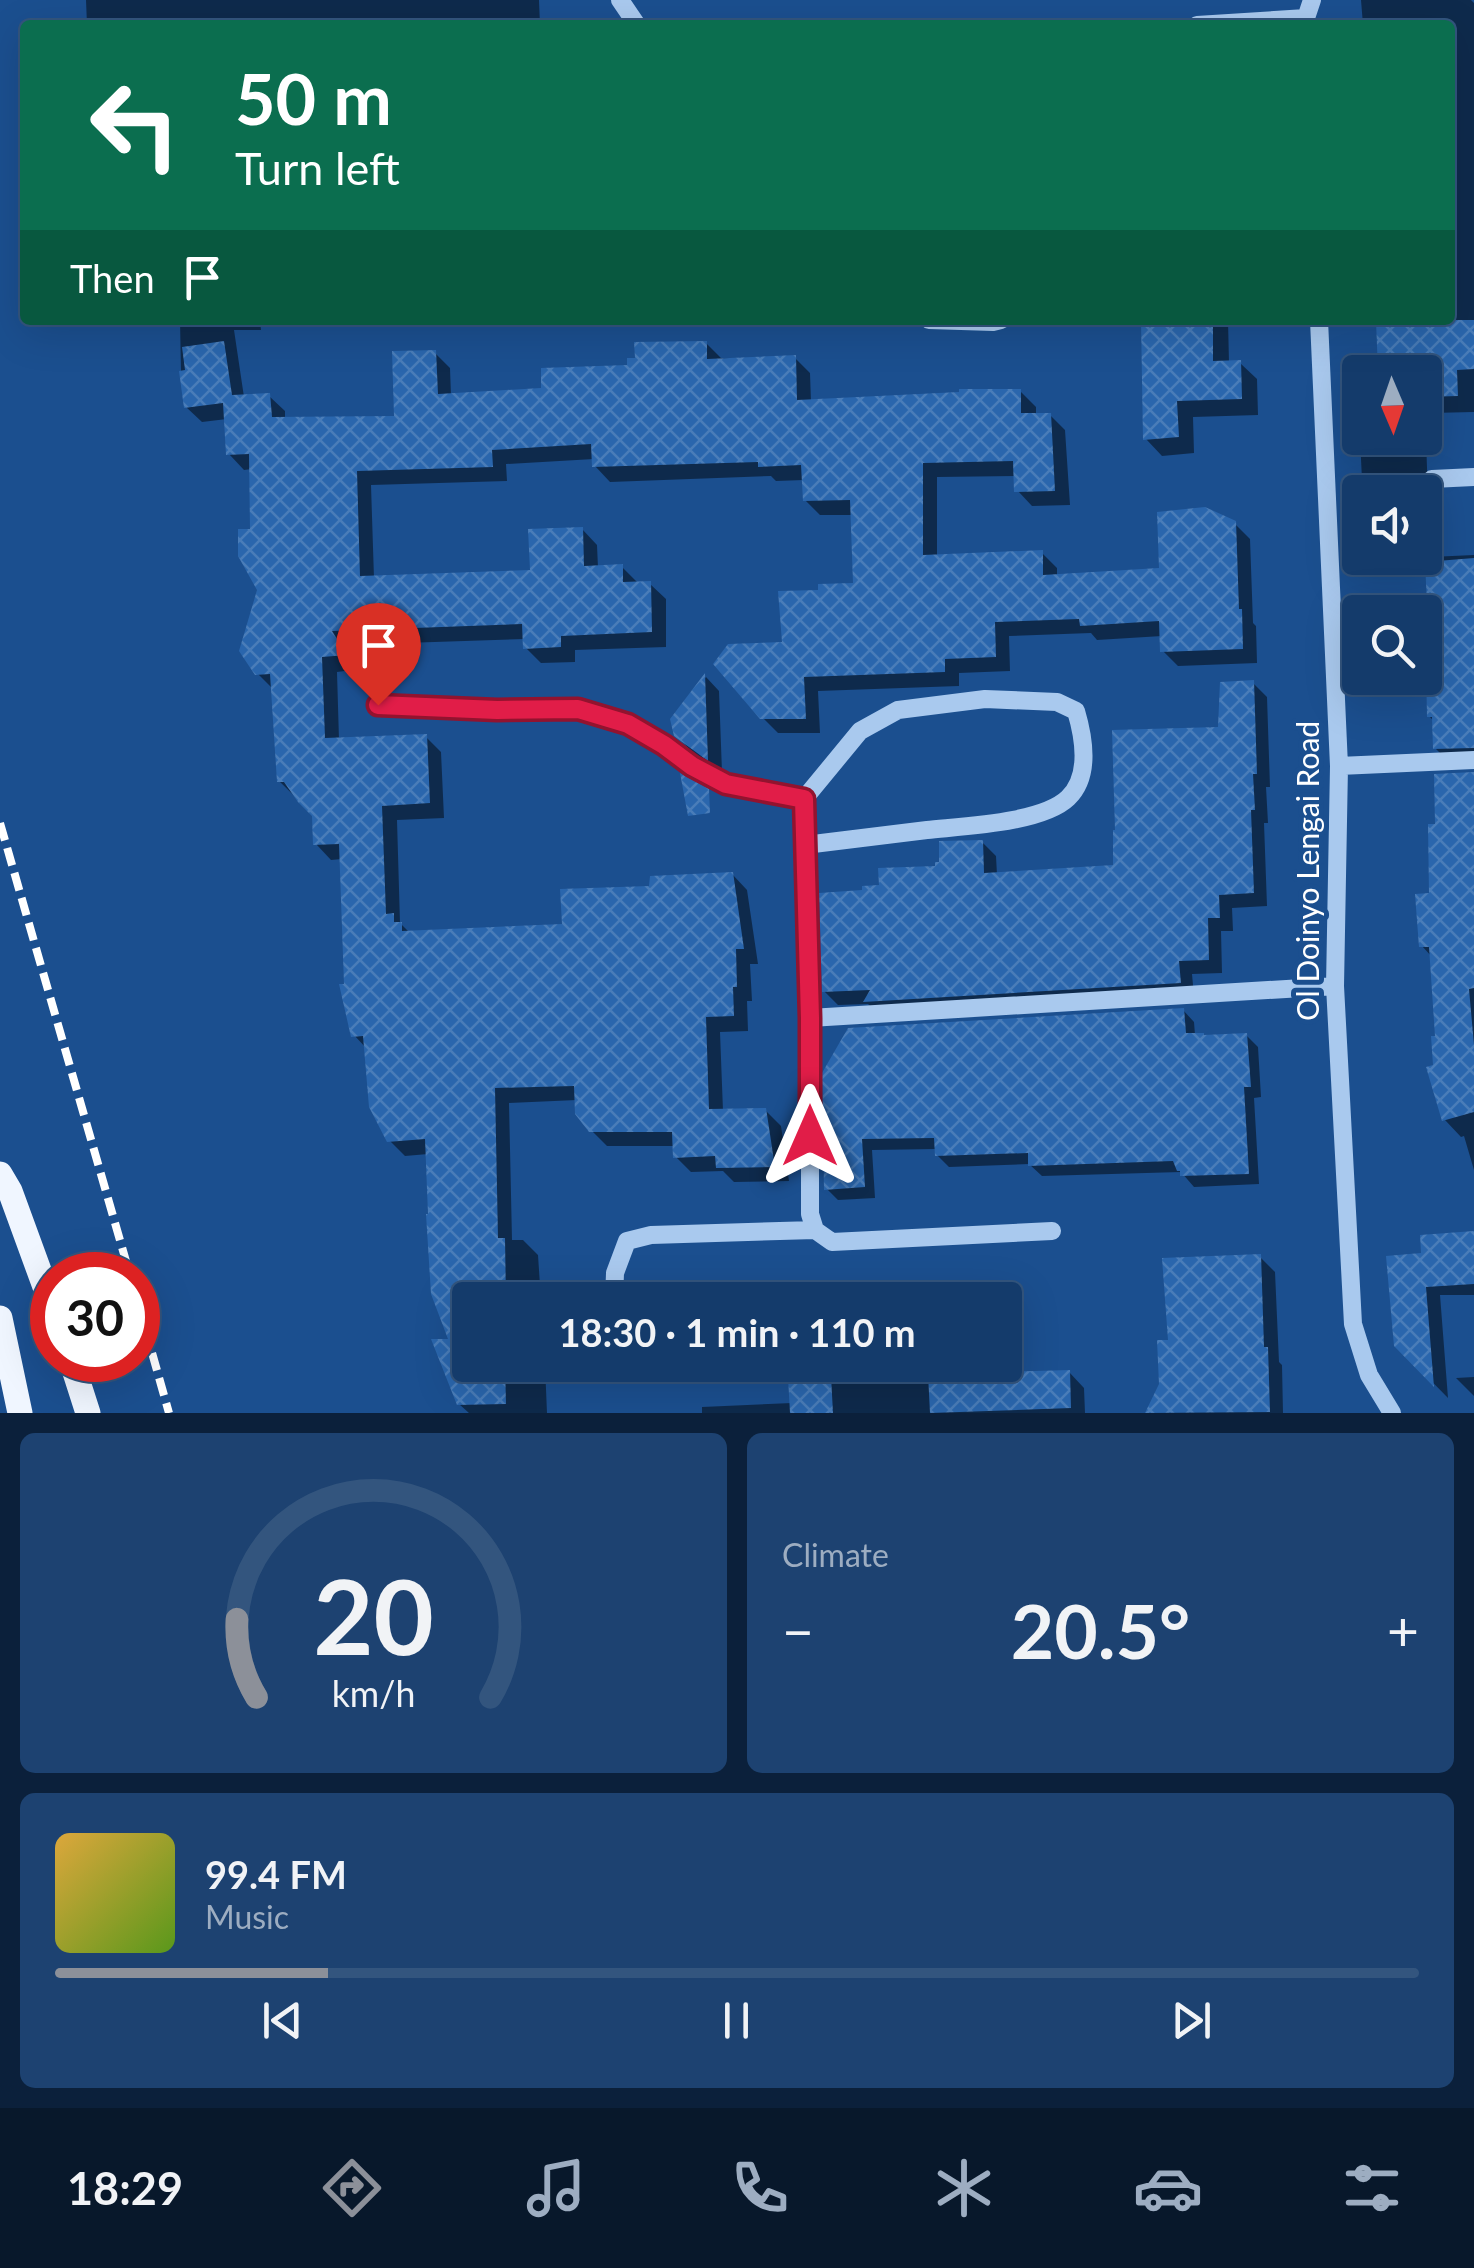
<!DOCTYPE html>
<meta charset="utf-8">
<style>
:root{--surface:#143b6b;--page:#1d4271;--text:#f1f3f6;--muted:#9dadc1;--line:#33557e;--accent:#8c9099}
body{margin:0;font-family:Lato,sans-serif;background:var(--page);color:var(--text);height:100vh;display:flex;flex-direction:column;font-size:38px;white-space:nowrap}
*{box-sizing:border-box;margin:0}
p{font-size:32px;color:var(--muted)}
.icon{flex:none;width:55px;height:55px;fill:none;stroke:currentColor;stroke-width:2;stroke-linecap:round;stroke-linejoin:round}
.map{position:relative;height:1413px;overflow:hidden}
.sheet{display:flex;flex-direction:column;gap:20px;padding:20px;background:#0b203b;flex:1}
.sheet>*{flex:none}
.guide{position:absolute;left:20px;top:20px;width:1435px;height:305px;border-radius:10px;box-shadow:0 10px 40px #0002,0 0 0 2px var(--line);background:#0b6e4f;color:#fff;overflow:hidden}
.needle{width:65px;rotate:178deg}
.controls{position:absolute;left:1342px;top:355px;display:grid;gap:20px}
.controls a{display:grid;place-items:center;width:100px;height:100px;border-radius:10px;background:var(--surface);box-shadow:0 10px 40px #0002,0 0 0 2px var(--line);font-size:50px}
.speed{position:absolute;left:30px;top:1252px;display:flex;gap:20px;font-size:50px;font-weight:700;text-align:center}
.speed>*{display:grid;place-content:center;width:130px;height:130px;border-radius:50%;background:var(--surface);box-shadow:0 10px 40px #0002,0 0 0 2px var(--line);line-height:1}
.speed .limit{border:15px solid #d22;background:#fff;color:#111}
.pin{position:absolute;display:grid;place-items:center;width:85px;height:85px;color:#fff;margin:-102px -42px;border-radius:50% 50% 50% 0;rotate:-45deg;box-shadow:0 0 10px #0007}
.pin .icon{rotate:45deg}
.me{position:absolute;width:110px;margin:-55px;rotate:0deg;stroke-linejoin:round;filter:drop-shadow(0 0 8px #0008)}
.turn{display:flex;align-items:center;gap:35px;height:210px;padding:0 50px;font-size:45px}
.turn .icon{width:130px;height:130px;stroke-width:2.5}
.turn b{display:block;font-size:70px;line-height:85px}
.then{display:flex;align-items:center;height:95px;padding:0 50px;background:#0003;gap:20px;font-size:38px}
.big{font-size:75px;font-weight:700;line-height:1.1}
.sheet .widget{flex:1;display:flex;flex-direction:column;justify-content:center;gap:15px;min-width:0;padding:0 35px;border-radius:15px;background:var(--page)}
.sheet .dial{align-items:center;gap:0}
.dial svg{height:260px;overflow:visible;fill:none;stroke:var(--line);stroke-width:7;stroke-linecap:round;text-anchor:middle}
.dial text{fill:var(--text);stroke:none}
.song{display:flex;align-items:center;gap:30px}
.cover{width:120px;height:120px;border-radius:15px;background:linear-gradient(135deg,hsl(40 70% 55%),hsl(90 70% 35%))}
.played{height:10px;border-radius:5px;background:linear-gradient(90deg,var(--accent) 20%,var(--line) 20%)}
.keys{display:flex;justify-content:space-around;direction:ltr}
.heat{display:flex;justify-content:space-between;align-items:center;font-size:55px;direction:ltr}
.sheet .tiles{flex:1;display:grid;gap:20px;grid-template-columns:1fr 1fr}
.widget:last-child{grid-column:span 2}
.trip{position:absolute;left:452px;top:1282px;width:570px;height:100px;border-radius:10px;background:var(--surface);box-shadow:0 10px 40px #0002,0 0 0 2px var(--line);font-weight:700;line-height:100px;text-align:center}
.tabs{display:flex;height:160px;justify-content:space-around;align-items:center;background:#08182b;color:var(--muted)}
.tabs .icon{width:70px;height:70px}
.tabs .active{color:var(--accent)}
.tabs b{font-size:45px;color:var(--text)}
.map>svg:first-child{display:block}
.shadow{fill:#0007}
.building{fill:url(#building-cross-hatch)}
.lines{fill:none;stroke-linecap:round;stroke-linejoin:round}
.minor{stroke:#a9c9ee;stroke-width:18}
.major{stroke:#f0f6ff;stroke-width:25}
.rail{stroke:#fff;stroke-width:8;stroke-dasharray:18 8;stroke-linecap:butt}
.route-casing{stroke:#92132f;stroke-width:25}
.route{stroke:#e11d48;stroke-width:18}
.labels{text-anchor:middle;stroke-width:10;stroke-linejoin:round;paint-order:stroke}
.street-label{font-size:30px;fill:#fff;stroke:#1b4f8f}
</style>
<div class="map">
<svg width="1474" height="1413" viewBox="0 0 1474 1413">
<defs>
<pattern id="building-cross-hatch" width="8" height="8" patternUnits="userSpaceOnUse" patternTransform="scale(2.5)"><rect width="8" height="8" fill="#2a66ad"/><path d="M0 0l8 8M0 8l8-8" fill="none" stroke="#4a7db9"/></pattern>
</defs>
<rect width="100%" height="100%" fill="#1b4f8f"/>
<path class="shadow" d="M 86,0 L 539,0 L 540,25 L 87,25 Z
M 1361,0 L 1471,0 L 1474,3 L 1474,412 L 1431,413 L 1432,437 L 1426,438 L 1430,557 L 1474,555 L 1474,764 L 1452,765 L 1435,748 L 1434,721 L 1429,716 L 1428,693 L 1368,697 L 1352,680 L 1360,637 L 1360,678 L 1425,678 L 1425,612 L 1411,612 L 1410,610 L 1430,606 L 1425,554 L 1425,492 L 1360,492 L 1360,546 L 1354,540 L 1351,481 L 1362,480 L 1360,438 L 1425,438 L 1425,372 L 1360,372 L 1360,431 L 1358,367 L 1380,366 L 1379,320 L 1450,320 L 1450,25 L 1363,25 Z
M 180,320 L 260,320 L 261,330 L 234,330 L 244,397 L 269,396 L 285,411 L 285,420 L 396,419 L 435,353 L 450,368 L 451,396 L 544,390 L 630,368 L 706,343 L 721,358 L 795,358 L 810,373 L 811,402 L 1020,391 L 1036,407 L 1036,415 L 1050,415 L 1065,430 L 1070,505 L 1032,506 L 1017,490 L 1016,476 L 937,477 L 937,557 L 1042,553 L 1057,568 L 1057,576 L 1162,571 L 1234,523 L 1250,539 L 1253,623 L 1256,626 L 1257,663 L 1178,666 L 1163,651 L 1162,636 L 1097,640 L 1091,633 L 1009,636 L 1010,671 L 959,673 L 959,686 L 818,691 L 820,733 L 778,733 L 762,717 L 784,644 L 821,592 L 856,585 L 853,515 L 820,515 L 805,500 L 804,480 L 776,481 L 771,476 L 610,482 L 595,466 L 594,459 L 506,464 L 507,481 L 371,485 L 374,578 L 532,572 L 582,529 L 597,545 L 598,568 L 622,567 L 637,582 L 650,584 L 666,599 L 666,647 L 575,650 L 575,662 L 541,663 L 526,648 L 525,639 L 344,645 L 360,669 L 337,672 L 339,740 L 426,737 L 441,752 L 444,818 L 397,820 L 400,923 L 411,934 L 565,926 L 651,888 L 732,874 L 747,890 L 758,964 L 750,964 L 752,1001 L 747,1001 L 748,1031 L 720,1032 L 723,1111 L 765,1110 L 781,1126 L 789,1181 L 734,1182 L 723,1171 L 691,1172 L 676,1157 L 675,1146 L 607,1146 L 591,1130 L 577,1100 L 509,1103 L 512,1240 L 523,1240 L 538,1255 L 541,1300 L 470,1300 L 470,1365 L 545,1365 L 547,1413 L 469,1413 L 459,1404 L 428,1154 L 405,1156 L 389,1140 L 366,1048 L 354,1035 L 347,987 L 342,859 L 331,860 L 316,844 L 314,815 L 279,781 L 273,689 L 257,673 L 260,589 L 253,531 L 252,469 L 244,470 L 229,454 L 227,419 L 202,422 L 186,407 L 181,372 Z
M 1143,320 L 1228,320 L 1229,363 L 1240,363 L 1257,379 L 1258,415 L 1193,417 L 1194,453 L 1162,456 L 1146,439 Z
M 706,677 L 719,691 L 722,772 L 691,751 L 676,735 L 673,719 Z
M 1253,683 L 1267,697 L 1270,787 L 1266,787 L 1268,823 L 1264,823 L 1267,906 L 1232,908 L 1233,931 L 1221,931 L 1222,973 L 1192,974 L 1194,996 L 880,1015 L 868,1004 L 838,1005 L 824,991 L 882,888 L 937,869 L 982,842 L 996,856 L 997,875 L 1116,867 L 1221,729 Z
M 1474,775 L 1474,1170 L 1464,1136 L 1461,1137 L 1445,1120 L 1436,1066 L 1438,1038 L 1432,957 L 1422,946 L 1432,895 L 1438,827 Z
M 1183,1010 L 1194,1022 L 1195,1035 L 1246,1035 L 1258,1047 L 1261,1097 L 1254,1098 L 1259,1184 L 1194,1187 L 1181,1172 L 1042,1176 L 1029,1164 L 949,1167 L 937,1155 L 937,1149 L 872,1150 L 875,1198 L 838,1200 L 826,1188 L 825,1074 Z
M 1474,1234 L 1474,1295 L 1440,1295 L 1448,1398 L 1396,1345 L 1424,1256 Z
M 1260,1257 L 1275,1272 L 1279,1362 L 1282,1365 L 1283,1413 L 1148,1413 L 1162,1384 L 1170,1343 Z
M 1069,1372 L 1084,1388 L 1085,1413 L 702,1413 L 702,1407 L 792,1403 L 790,1380 Z
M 1474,1377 L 1474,1396 L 1456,1378 Z"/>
<path class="building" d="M 1141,320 L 1213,320 L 1213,361 L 1241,360 L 1242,399 L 1177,401 L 1179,437 L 1143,440 Z
M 1376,320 L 1474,320 L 1474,369 L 1457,370 L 1458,396 L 1425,397 L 1425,372 L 1378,372 Z
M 224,341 L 232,395 L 270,393 L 272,417 L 394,416 L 392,351 L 436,350 L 438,394 L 541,388 L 541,368 L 627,365 L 627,358 L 635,358 L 634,342 L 707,341 L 707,359 L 796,355 L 797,400 L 959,392 L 959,389 L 1021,389 L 1021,413 L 1051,413 L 1055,491 L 1014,492 L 1013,461 L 923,463 L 923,555 L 1043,550 L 1043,575 L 1159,568 L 1157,512 L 1205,507 L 1236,521 L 1239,609 L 1242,609 L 1243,649 L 1160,652 L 1159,621 L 1080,626 L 1079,619 L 995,622 L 996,657 L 945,659 L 945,672 L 804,677 L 806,719 L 760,719 L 713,664 L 728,644 L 782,642 L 778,591 L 818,590 L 818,584 L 853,583 L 850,500 L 803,501 L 801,465 L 758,467 L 758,462 L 592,467 L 591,444 L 492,450 L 493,467 L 357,471 L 360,576 L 530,570 L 528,529 L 583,527 L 584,566 L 623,564 L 623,582 L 651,581 L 652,632 L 561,636 L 561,647 L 523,649 L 522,624 L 332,631 L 347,655 L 322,657 L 325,738 L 427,734 L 430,803 L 382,806 L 386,914 L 394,913 L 394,922 L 402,922 L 402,931 L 562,924 L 560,889 L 649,886 L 650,876 L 733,872 L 744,949 L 736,949 L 737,987 L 733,987 L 734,1016 L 706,1017 L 709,1109 L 766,1108 L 775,1167 L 716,1168 L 715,1156 L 673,1158 L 672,1132 L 589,1132 L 575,1114 L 574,1086 L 495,1088 L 498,1238 L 505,1238 L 506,1300 L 470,1300 L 470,1365 L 505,1365 L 506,1404 L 457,1405 L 431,1339 L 448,1339 L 431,1294 L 426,1214 L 428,1214 L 425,1139 L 387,1142 L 369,1107 L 363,1036 L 351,1037 L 339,984 L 344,984 L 339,844 L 313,845 L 312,816 L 298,802 L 284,782 L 277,782 L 270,674 L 255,675 L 239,651 L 257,590 L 238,556 L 238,529 L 250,529 L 249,454 L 226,455 L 223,403 L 184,408 L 179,371 L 185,370 L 182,347 Z
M 1474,558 L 1474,748 L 1433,749 L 1432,717 L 1427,717 L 1425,612 L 1408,612 L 1407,608 L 1427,604 L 1425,562 Z
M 1360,634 L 1360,678 L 1407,678 L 1349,681 L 1347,635 Z
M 705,673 L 708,761 L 674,736 L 670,719 Z
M 1254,680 L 1257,774 L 1253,774 L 1255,810 L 1251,810 L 1254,893 L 1219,895 L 1220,918 L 1208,918 L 1209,960 L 1179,961 L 1181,983 L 863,1002 L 870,990 L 822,992 L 819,893 L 862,890 L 862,886 L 879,885 L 878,868 L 935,866 L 935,862 L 939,862 L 939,841 L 983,840 L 984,873 L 1113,865 L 1113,830 L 1115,830 L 1112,730 L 1218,727 L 1220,682 Z
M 1474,772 L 1474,988 L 1469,989 L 1474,1045 L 1474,1112 L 1442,1121 L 1426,1067 L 1433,1065 L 1431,1036 L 1435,1036 L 1429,947 L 1419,947 L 1415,894 L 1429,893 L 1428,824 L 1435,824 L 1434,774 Z
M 680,773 L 709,789 L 710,813 L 688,816 Z
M 1184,1008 L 1186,1033 L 1204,1033 L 1204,1035 L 1247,1033 L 1251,1087 L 1244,1087 L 1249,1174 L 1180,1176 L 1180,1171 L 1177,1171 L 1173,1161 L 1028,1166 L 1028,1153 L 935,1156 L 934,1138 L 862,1139 L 865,1187 L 824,1190 L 822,1073 L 848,1028 Z
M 1474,1231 L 1474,1284 L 1426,1287 L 1434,1387 L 1394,1346 L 1386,1256 L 1421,1253 L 1420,1235 Z
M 1261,1254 L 1264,1347 L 1268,1347 L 1270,1412 L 1145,1413 L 1159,1384 L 1157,1340 L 1168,1340 L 1162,1258 Z
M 1070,1370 L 1071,1408 L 930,1413 L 928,1374 Z
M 831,1376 L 833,1413 L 790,1413 L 788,1377 Z"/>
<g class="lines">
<path class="minor" d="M 620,0 L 637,25
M 1197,25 L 1306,18
M 1306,25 L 1306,18 L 1312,0
M 929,320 L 993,322 L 1001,320
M 1319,320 L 1339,766 L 1335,986 L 1353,1324 L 1369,1375 L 1392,1413
M 1432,479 L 1474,477
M 378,705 L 497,710 L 578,709 L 628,724 L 664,745 L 692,766 L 726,784 L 804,799 L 810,1018 L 810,1214 L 815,1230 L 832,1242 L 1052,1231
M 1339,766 L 1474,760
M 804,799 L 860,731 L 898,710 L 985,699 L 1057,702 L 1076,711 C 1084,738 1091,776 1068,798 C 1042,823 964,826 927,830 C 887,835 846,840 805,845
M 810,1018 L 1335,986
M 614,1300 L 615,1273 L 627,1241 L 651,1235 L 815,1230
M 633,1365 L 715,1370"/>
<path class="major" d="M 0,1174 L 10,1191 L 52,1306
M 0,1318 L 20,1413
M 71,1360 L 88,1413"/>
<path class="rail" d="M 0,823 L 130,1275
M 138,1303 L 169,1413"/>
</g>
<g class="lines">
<defs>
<path id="route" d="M 378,705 L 497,710 L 578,709 L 628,724 L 664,745 L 692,766 L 726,784 L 804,799 L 810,1018 L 810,1136"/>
</defs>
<use href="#route" class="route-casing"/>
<use href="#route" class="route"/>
</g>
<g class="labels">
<g class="street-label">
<text transform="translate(1309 871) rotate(-90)" y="10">Ol Doinyo Lengai Road</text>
</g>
</g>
</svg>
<div class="controls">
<a><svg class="needle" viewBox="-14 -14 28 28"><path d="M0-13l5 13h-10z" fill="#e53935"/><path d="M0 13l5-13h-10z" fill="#9dadc1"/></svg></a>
<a><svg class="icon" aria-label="sound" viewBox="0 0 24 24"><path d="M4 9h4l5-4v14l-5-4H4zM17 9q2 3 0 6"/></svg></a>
<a><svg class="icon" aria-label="search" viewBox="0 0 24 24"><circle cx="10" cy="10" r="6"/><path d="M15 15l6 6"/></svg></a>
</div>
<div class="speed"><div class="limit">30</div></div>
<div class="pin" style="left:378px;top:705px;background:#d93025"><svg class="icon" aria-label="arrive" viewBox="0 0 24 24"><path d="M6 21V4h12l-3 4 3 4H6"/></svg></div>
<svg class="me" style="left:810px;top:1136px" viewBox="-20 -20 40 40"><path d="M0-17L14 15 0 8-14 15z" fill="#e11d48" stroke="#fff" stroke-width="4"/></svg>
<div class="trip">18:30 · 1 min · 110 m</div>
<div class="guide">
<div class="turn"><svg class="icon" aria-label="left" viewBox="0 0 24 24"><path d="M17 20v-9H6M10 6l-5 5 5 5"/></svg><div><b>50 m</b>Turn left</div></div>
<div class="then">Then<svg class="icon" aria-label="arrive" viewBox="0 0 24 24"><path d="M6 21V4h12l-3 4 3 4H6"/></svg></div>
</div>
</div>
<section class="sheet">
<div class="tiles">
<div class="widget dial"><svg viewBox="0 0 100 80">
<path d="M14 69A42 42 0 1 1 86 69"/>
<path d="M14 69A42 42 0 0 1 8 45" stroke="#8c9099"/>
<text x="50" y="56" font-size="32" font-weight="700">20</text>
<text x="50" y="72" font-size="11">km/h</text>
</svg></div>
<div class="widget"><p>Climate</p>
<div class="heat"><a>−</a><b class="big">20.5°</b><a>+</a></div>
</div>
<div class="widget">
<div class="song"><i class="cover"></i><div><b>99.4 FM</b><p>Music</p></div></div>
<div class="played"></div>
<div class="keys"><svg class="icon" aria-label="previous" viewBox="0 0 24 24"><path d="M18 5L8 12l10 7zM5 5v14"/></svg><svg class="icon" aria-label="pause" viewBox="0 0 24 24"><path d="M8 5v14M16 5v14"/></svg><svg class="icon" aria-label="next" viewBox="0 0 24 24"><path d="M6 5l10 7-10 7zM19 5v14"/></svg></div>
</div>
</div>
</section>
<nav class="tabs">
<b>18:29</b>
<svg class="icon active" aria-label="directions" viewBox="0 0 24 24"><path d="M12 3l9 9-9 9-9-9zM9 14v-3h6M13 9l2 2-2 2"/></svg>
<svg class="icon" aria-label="music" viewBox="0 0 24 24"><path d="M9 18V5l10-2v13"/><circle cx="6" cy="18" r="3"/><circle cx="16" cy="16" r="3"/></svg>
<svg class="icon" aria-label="phone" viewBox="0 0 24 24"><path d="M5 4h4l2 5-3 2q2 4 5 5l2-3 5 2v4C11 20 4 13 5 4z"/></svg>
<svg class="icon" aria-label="climate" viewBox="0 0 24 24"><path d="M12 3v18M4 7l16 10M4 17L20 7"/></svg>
<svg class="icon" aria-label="car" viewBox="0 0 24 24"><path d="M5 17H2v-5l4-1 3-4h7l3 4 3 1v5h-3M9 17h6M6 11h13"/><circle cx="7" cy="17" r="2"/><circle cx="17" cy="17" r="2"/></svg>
<svg class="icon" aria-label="filters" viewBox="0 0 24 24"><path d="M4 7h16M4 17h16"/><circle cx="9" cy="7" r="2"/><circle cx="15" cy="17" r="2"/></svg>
</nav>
